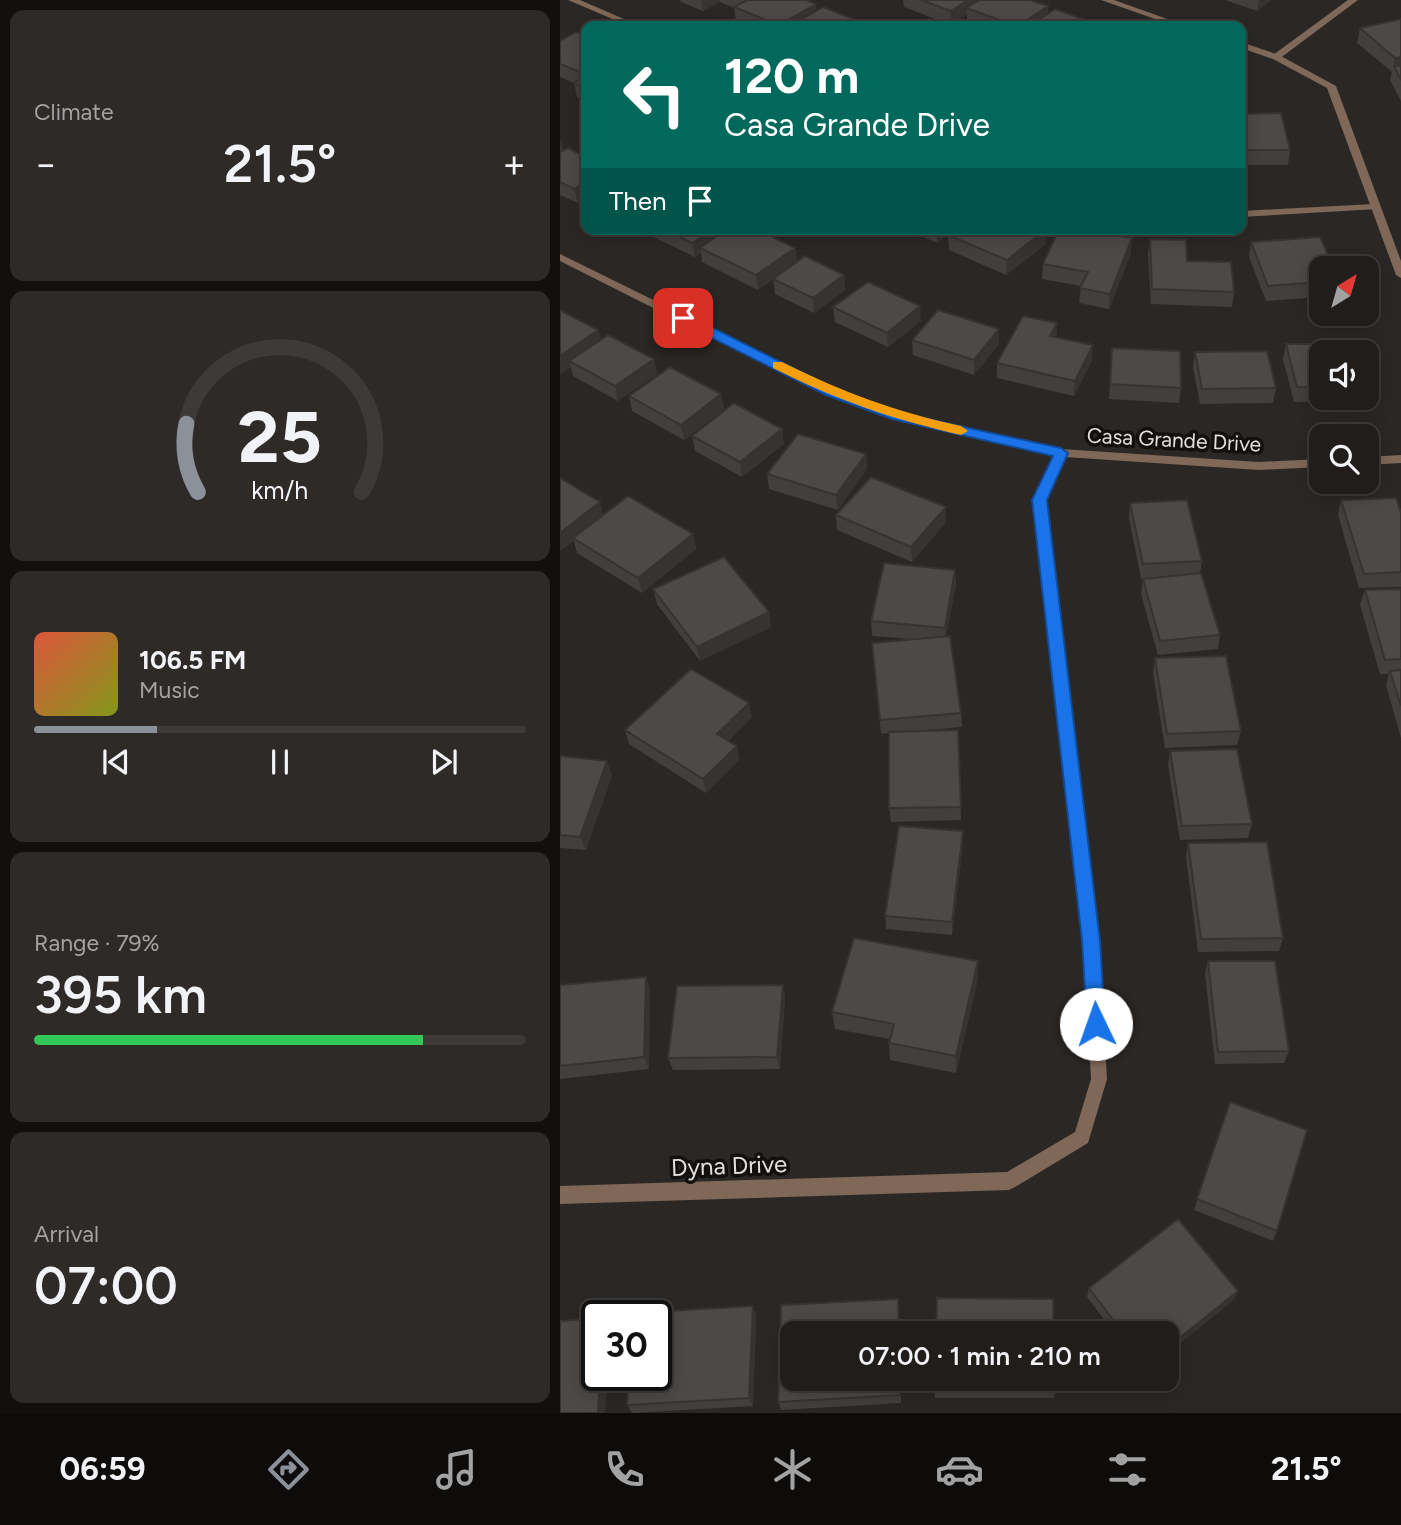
<!DOCTYPE html>
<meta charset="utf-8">
<style>
:root{--surface:#201d1b;--page:#2d2a28;--text:#f1f3f6;--muted:#a2a2a3;--line:#3d3b3a;--accent:#8c9099}
body{margin:0;font-family:Figtree,sans-serif;background:var(--page);color:var(--text);height:100vh;display:flex;flex-direction:column;font-size:26px;white-space:nowrap}
*{box-sizing:border-box;margin:0}
p{font-size:23px;color:var(--muted)}
.icon{flex:none;width:38px;height:38px;fill:none;stroke:currentColor;stroke-width:2;stroke-linecap:round;stroke-linejoin:round}
.map{position:relative;flex:1;overflow:hidden}
.side{display:flex;flex-direction:column;gap:10px;padding:10px;background:#12100f;width:560px}
.side>*{flex:none}
.top-card{position:absolute;left:21px;top:21px;width:665px;height:214px;border-radius:14px;box-shadow:0 4px 18px #0003,0 0 0 2px var(--line);background:#00695c;color:#fff;overflow:hidden}
.needle{width:46px;rotate:37deg}
.buttons{position:absolute;left:749px;top:256px;display:grid;gap:14px}
.buttons a{display:grid;place-items:center;width:70px;height:70px;border-radius:14px;background:var(--surface);box-shadow:0 4px 18px #0003,0 0 0 2px var(--line);font-size:35px}
.speed{position:absolute;left:21px;top:1300px;display:flex;gap:14px;font-size:35px;font-weight:700;text-align:center}
.speed>*{display:grid;place-content:center;width:91px;height:91px;border-radius:50%;background:var(--surface);box-shadow:0 4px 18px #0003,0 0 0 2px var(--line);line-height:1}
.speed .limit{border:4px solid #111;border-radius:10px;background:#fff;color:#111}
.pin{position:absolute;display:grid;place-items:center;width:60px;height:60px;color:#fff;margin:-30px;border-radius:14px;box-shadow:0 4px 10px #0006}
.me{position:absolute;width:77px;margin:-38px;rotate:357deg;stroke-linejoin:round;filter:drop-shadow(0 0 5px #0008)}
.turn{display:flex;align-items:center;gap:24px;height:147px;padding:0 28px;font-size:32px}
.turn .icon{width:91px;height:91px;stroke-width:2.5}
.turn b{display:block;font-size:49px;line-height:60px}
.then{display:flex;align-items:center;height:66px;padding:0 28px;background:#0003;gap:14px;font-size:26px}
.big{font-size:52px;font-weight:600;line-height:1.1}
.side .tile{flex:1;display:flex;flex-direction:column;justify-content:center;gap:10px;min-width:0;padding:0 24px;border-radius:14px;background:var(--page)}
.side .dial{align-items:center;gap:0}
.dial svg{height:182px;overflow:visible;fill:none;stroke:var(--line);stroke-width:7;stroke-linecap:round;text-anchor:middle}
.dial text{fill:var(--text);stroke:none}
.song{display:flex;align-items:center;gap:21px}
.cover{width:84px;height:84px;border-radius:10px;background:linear-gradient(135deg,hsl(10 70% 55%),hsl(70 70% 35%))}
.played{height:7px;border-radius:4px;background:linear-gradient(90deg,var(--accent) 25%,var(--line) 25%)}
.keys{display:flex;justify-content:space-around;direction:ltr}
.heat{display:flex;justify-content:space-between;align-items:center;font-size:38px;direction:ltr}
.charge{height:10px;border-radius:5px;background:linear-gradient(90deg,#34c759 79%,var(--line) 0)}
.trip{position:absolute;left:220px;top:1321px;width:399px;height:70px;border-radius:14px;background:var(--surface);box-shadow:0 4px 18px #0003,0 0 0 2px var(--line);font-weight:600;line-height:70px;text-align:center}
.dock{display:flex;height:112px;justify-content:space-around;align-items:center;background:#0d0c0b;color:var(--muted)}
.dock .icon{width:49px;height:49px}
.dock .current{color:var(--accent)}
.dock b{font-size:32px;color:var(--text)}
main{display:flex;flex:1;min-height:0}
.map>svg:first-child{display:block}
.lines{fill:none;stroke-linecap:round;stroke-linejoin:round}
.minor{fill:#7f6857;fill-rule:evenodd}
.tertiary{fill:#7f6857;fill-rule:evenodd}
.wall{fill:#423f3c}
.shaded-wall{fill:#363331}
.building{fill:#4d4946;stroke:#363331;stroke-width:2}
.route{fill:#1a73e8;stroke:#114b97;stroke-width:2}
.slow{fill:#f59e0b}
.labels{text-anchor:middle;stroke-width:7;stroke-linejoin:round;paint-order:stroke}
.street-label{font-size:21px;fill:#e2dfdd;stroke:#12100f}
.near-street-label{font-size:24px;fill:#e2dfdd;stroke:#12100f}
</style>
<main>
<section class="side">
<div class="tile"><p>Climate</p>
<div class="heat"><a>−</a><b class="big">21.5°</b><a>+</a></div>
</div>
<div class="tile dial"><svg viewBox="0 0 100 80">
<path d="M14 69A42 42 0 1 1 86 69"/>
<path d="M14 69A42 42 0 0 1 9 39" stroke="#8c9099"/>
<text x="50" y="56" font-size="32" font-weight="700">25</text>
<text x="50" y="72" font-size="11">km/h</text>
</svg></div>
<div class="tile">
<div class="song"><i class="cover"></i><div><b>106.5 FM</b><p>Music</p></div></div>
<div class="played"></div>
<div class="keys"><svg class="icon" aria-label="previous" viewBox="0 0 24 24"><path d="M18 5L8 12l10 7zM5 5v14"/></svg><svg class="icon" aria-label="pause" viewBox="0 0 24 24"><path d="M8 5v14M16 5v14"/></svg><svg class="icon" aria-label="next" viewBox="0 0 24 24"><path d="M6 5l10 7-10 7zM19 5v14"/></svg></div>
</div>
<div class="tile"><p>Range · 79%</p><b class="big">395 km</b><div class="charge"></div></div>
<div class="tile"><p>Arrival</p><b class="big">07:00</b></div>
</section>
<div class="map">
<svg width="841" height="1413" viewBox="0 0 841 1413">
<rect width="100%" height="100%" fill="#2b2724"/>
<g class="lines">
<path class="minor" d="M 8,0 L 20,0 L 80,26 L 69,26 Z
M 788,0 L 798,0 L 719,59 L 713,59 L 713,55 Z
M 814,204 L 819,207 L 818,209 L 681,217 L 681,211 Z
M 0,254 L 274,389 L 340,413 L 501,449 L 699,462 L 761,459 L 761,467 L 699,470 L 505,457 L 485,500 L 539,941 L 547,1079 L 528,1143 L 455,1187 L 449,1190 L 0,1204 L 0,1186 L 447,1172 L 515,1132 L 531,1079 L 523,941 L 473,500 L 494,455 L 337,420 L 266,395 L 0,261 Z
M 841,455 L 841,463 L 807,465 L 807,457 Z"/>
<path class="tertiary" d="M 541,0 L 554,0 L 627,26 L 615,26 Z
M 681,42 L 719,55 L 776,86 L 841,261 L 841,278 L 836,275 L 767,88 L 713,59 L 681,48 Z"/>
</g>
<path class="wall" d="M 120,0 L 246,0 L 256,4 L 256,11 L 309,25 L 309,26 L 188,26 L 176,21 L 174,8 L 160,2 L 143,11 L 121,2 Z
M 343,0 L 416,0 L 416,3 L 488,6 L 488,14 L 542,26 L 417,26 L 407,22 L 407,15 L 391,25 L 344,7 Z
M 665,0 L 711,0 L 697,11 Z
M 841,19 L 841,101 L 830,80 L 832,72 L 797,43 L 800,28 Z
M 26,36 L 26,102 L 17,97 L 14,83 L 0,77 L 0,41 Z
M 681,114 L 730,150 L 728,165 L 681,165 Z
M 0,140 L 3,150 L 26,157 L 26,202 L 25,199 L 18,203 L 0,195 Z
M 86,229 L 196,229 L 235,248 L 237,262 L 284,275 L 285,290 L 254,313 L 215,294 L 213,279 L 198,290 L 142,262 L 141,253 L 135,257 L 87,234 Z
M 346,229 L 486,229 L 486,244 L 446,275 L 389,250 L 388,235 L 377,243 Z
M 590,239 L 627,261 L 674,292 L 672,307 L 591,304 L 588,253 Z
M 691,242 L 761,268 L 761,297 L 706,301 L 689,257 Z
M 571,253 L 549,309 L 519,303 L 521,286 L 482,279 L 483,264 Z
M 273,307 L 361,321 L 328,347 L 275,322 Z
M 0,310 L 38,330 L 41,340 L 94,359 L 97,374 L 58,401 L 13,376 L 11,367 L 0,373 Z
M 439,329 L 439,344 L 414,375 L 353,355 L 352,340 Z
M 497,337 L 532,360 L 514,396 L 437,378 L 437,363 Z
M 726,344 L 761,352 L 761,397 L 807,397 L 807,366 L 813,386 L 809,401 L 734,402 L 723,359 Z
M 552,348 L 621,388 L 619,403 L 549,399 Z
M 635,352 L 716,388 L 713,403 L 640,404 L 633,367 Z
M 161,394 L 164,409 L 124,440 L 72,411 L 69,396 Z
M 222,429 L 224,444 L 182,477 L 135,451 L 132,436 Z
M 306,454 L 307,469 L 278,510 L 209,489 L 207,474 Z
M 0,478 L 44,515 L 133,534 L 136,549 L 82,593 L 17,553 L 14,541 L 0,551 Z
M 781,500 L 841,513 L 841,587 L 799,588 L 778,515 Z
M 570,503 L 642,561 L 640,574 L 660,635 L 658,649 L 598,655 L 581,594 L 583,579 L 595,578 L 581,579 L 569,518 Z
M 276,515 L 386,522 L 352,562 L 277,530 Z
M 395,570 L 396,585 L 386,636 L 401,713 L 402,727 L 358,731 L 398,730 L 401,820 L 331,822 L 329,808 L 329,733 L 321,734 L 312,643 L 351,639 L 312,636 L 311,621 Z
M 93,589 L 209,612 L 211,627 L 140,661 L 97,604 Z
M 841,589 L 841,738 L 826,685 L 829,674 L 820,674 L 800,605 L 805,590 Z
M 595,658 L 681,731 L 677,745 L 605,748 L 593,673 Z
M 192,717 L 168,741 L 177,746 L 179,760 L 146,793 L 69,744 L 65,730 Z
M 610,751 L 692,824 L 688,838 L 620,840 L 608,765 Z
M 0,756 L 52,775 L 26,850 L 0,848 Z
M 628,843 L 723,938 L 719,951 L 638,952 L 626,857 Z
M 403,844 L 392,935 L 326,929 L 325,916 Z
M 418,961 L 418,979 L 396,1073 L 330,1060 L 329,1043 L 330,1039 L 275,1029 L 272,1012 Z
M 648,961 L 729,1051 L 724,1063 L 655,1064 L 645,974 Z
M 86,977 L 90,990 L 89,1069 L 0,1079 L 0,985 Z
M 223,985 L 225,998 L 220,1069 L 113,1070 L 108,1058 Z
M 670,1102 L 717,1231 L 713,1241 L 634,1210 Z
M 529,1288 L 674,1300 L 607,1334 L 555,1334 L 527,1297 Z
M 338,1299 L 340,1334 L 233,1334 L 233,1379 L 341,1379 L 341,1403 L 221,1410 L 218,1402 L 221,1305 Z
M 193,1306 L 196,1316 L 193,1406 L 72,1413 L 67,1405 Z
M 374,1389 L 496,1390 L 494,1398 L 375,1398 Z"/>
<path class="shaded-wall" d="M 141,0 L 160,0 L 160,2 L 143,11 Z
M 408,0 L 416,0 L 416,9 L 406,8 L 407,15 L 391,25 L 391,11 Z
M 699,0 L 711,0 L 697,11 Z
M 256,4 L 257,18 L 242,26 L 219,26 L 219,25 Z
M 488,6 L 487,21 L 479,26 L 458,26 Z
M 841,57 L 841,70 L 834,66 L 832,72 L 835,58 Z
M 26,69 L 26,85 L 23,87 L 20,72 Z
M 0,141 L 1,141 L 4,155 L 0,158 Z
M 26,182 L 26,194 L 24,193 L 25,199 L 18,203 L 14,189 Z
M 152,229 L 169,229 L 140,248 L 141,253 L 135,257 L 132,243 Z
M 377,229 L 396,229 L 377,243 Z
M 486,229 L 486,244 L 446,275 L 447,260 Z
M 572,238 L 571,253 L 549,309 L 550,294 Z
M 235,248 L 237,263 L 198,290 L 196,275 Z
M 284,275 L 285,290 L 254,313 L 253,298 Z
M 360,306 L 361,321 L 328,347 L 327,333 Z
M 497,323 L 497,338 L 490,336 Z
M 439,329 L 439,344 L 414,375 L 414,360 Z
M 38,330 L 42,345 L 9,361 L 11,367 L 0,374 L 0,356 Z
M 533,345 L 532,360 L 514,396 L 515,381 Z
M 94,359 L 97,374 L 58,401 L 55,386 Z
M 161,394 L 164,409 L 124,440 L 121,425 Z
M 222,429 L 224,444 L 182,477 L 180,462 Z
M 306,454 L 307,469 L 278,510 L 276,495 Z
M 40,502 L 44,517 L 13,538 L 14,541 L 0,551 L 0,533 Z
M 386,507 L 386,522 L 352,562 L 351,547 Z
M 133,534 L 136,549 L 82,593 L 78,578 Z
M 395,570 L 396,585 L 385,642 L 385,628 Z
M 209,612 L 211,627 L 140,661 L 137,647 Z
M 189,703 L 192,717 L 160,748 L 157,734 Z
M 177,746 L 179,760 L 146,793 L 143,779 Z
M 47,761 L 52,775 L 26,850 L 20,837 Z
M 403,831 L 403,844 L 392,935 L 392,922 Z
M 418,961 L 418,979 L 396,1073 L 396,1056 Z
M 86,977 L 90,990 L 89,1069 L 84,1057 Z
M 223,985 L 225,998 L 220,1069 L 217,1057 Z
M 678,1291 L 674,1300 L 607,1354 L 607,1348 Z
M 338,1299 L 339,1308 L 340,1334 L 339,1334 Z
M 193,1306 L 196,1316 L 193,1406 L 189,1398 Z
M 40,1376 L 47,1376 L 45,1413 L 38,1413 Z"/>
<path class="building" d="M 187,0 L 246,0 L 256,4 L 219,25 L 174,7 Z
M 361,0 L 408,0 L 391,11 Z
M 420,0 L 470,0 L 488,6 L 458,26 L 456,26 L 406,8 Z
M 263,7 L 309,25 L 307,26 L 230,26 Z
M 495,9 L 542,26 L 469,26 Z
M 841,19 L 841,57 L 835,58 L 800,28 Z
M 16,32 L 26,36 L 26,69 L 20,72 L 0,64 L 0,41 Z
M 834,66 L 841,66 L 841,80 Z
M 26,76 L 26,89 L 14,83 Z
M 721,113 L 730,150 L 681,150 L 681,114 Z
M 8,148 L 26,157 L 26,182 L 14,189 L 0,182 L 0,152 Z
M 104,229 L 152,229 L 132,243 Z
M 167,229 L 196,229 L 235,248 L 196,275 L 140,248 Z
M 396,229 L 486,229 L 447,260 L 388,235 Z
M 499,229 L 520,229 L 572,238 L 550,294 L 520,288 L 528,272 L 483,264 Z
M 760,237 L 774,268 L 761,268 L 761,282 L 708,286 L 691,242 Z
M 590,239 L 626,240 L 627,261 L 671,262 L 674,292 L 592,289 Z
M 245,256 L 284,275 L 253,298 L 213,279 Z
M 308,282 L 360,306 L 327,333 L 273,307 Z
M 0,310 L 38,330 L 0,356 Z
M 378,310 L 439,329 L 414,360 L 352,340 Z
M 463,316 L 497,323 L 490,336 L 533,345 L 515,381 L 437,363 Z
M 48,335 L 94,359 L 55,386 L 9,361 Z
M 726,344 L 764,344 L 767,351 L 802,351 L 802,352 L 761,352 L 761,387 L 737,387 Z
M 552,348 L 620,351 L 621,388 L 550,384 Z
M 707,351 L 716,388 L 642,389 L 635,352 Z
M 807,366 L 813,386 L 807,386 Z
M 110,367 L 161,394 L 121,425 L 69,396 Z
M 174,403 L 222,429 L 180,462 L 132,436 Z
M 238,434 L 306,454 L 276,495 L 207,474 Z
M 311,477 L 386,507 L 351,547 L 276,515 Z
M 0,478 L 40,502 L 0,533 Z
M 68,496 L 133,534 L 78,578 L 13,538 Z
M 836,498 L 841,513 L 841,572 L 804,574 L 781,500 Z
M 627,500 L 642,561 L 583,564 L 570,503 Z
M 164,557 L 209,612 L 137,647 L 93,589 Z
M 324,563 L 395,570 L 385,628 L 311,621 Z
M 641,573 L 660,635 L 600,641 L 583,579 Z
M 841,589 L 841,659 L 825,660 L 805,590 Z
M 390,636 L 401,713 L 320,720 L 312,643 Z
M 666,656 L 681,731 L 607,734 L 595,658 Z
M 131,669 L 189,703 L 157,734 L 177,746 L 143,779 L 65,730 Z
M 841,670 L 841,706 L 830,671 Z
M 398,730 L 401,807 L 329,808 L 329,732 Z
M 677,749 L 692,824 L 622,826 L 610,751 Z
M 0,756 L 47,761 L 20,837 L 0,835 Z
M 339,826 L 403,831 L 392,922 L 325,916 Z
M 707,842 L 723,938 L 641,939 L 628,843 Z
M 294,938 L 418,961 L 396,1056 L 329,1043 L 334,1024 L 272,1012 Z
M 648,961 L 715,961 L 729,1051 L 658,1052 Z
M 86,977 L 84,1057 L 0,1066 L 0,985 Z
M 223,985 L 217,1057 L 108,1058 L 117,986 Z
M 670,1102 L 747,1130 L 717,1231 L 637,1199 Z
M 618,1219 L 678,1291 L 607,1348 L 607,1334 L 564,1334 L 529,1288 Z
M 377,1298 L 493,1299 L 494,1334 L 376,1334 Z
M 338,1299 L 339,1334 L 233,1334 L 233,1379 L 340,1379 L 340,1395 L 218,1402 L 221,1305 Z
M 193,1306 L 189,1398 L 67,1405 L 69,1376 L 96,1376 L 96,1316 L 74,1316 L 74,1313 Z
M 37,1318 L 37,1376 L 40,1376 L 38,1413 L 0,1413 L 0,1321 Z
M 375,1379 L 495,1379 L 496,1390 L 374,1389 Z"/>
<path class="route" d="M 118,315 L 127,315 L 275,389 L 340,413 L 501,448 L 508,453 L 487,500 L 540,941 L 545,1024 L 543,1030 L 536,1032 L 529,1030 L 527,1024 L 522,941 L 472,500 L 493,456 L 332,419 L 266,395 L 118,321 Z"/>
<path class="slow" d="M 213,362 L 222,362 C 282,392 336,412 401,426 L 408,431 L 401,435 C 331,419 277,400 213,368 Z"/>
<g class="labels">
<g class="street-label">
<text transform="translate(614 440) rotate(3)" y="7">Casa Grande Drive</text>
</g>
<g class="near-street-label">
<text transform="translate(169 1166) rotate(-2)" y="8">Dyna Drive</text>
</g>
</g>
</svg>
<div class="buttons">
<a><svg class="needle" viewBox="-14 -14 28 28"><path d="M0-13l5 13h-10z" fill="#e53935"/><path d="M0 13l5-13h-10z" fill="#a2a2a3"/></svg></a>
<a><svg class="icon" aria-label="sound" viewBox="0 0 24 24"><path d="M4 9h4l5-4v14l-5-4H4zM17 9q2 3 0 6"/></svg></a>
<a><svg class="icon" aria-label="search" viewBox="0 0 24 24"><circle cx="10" cy="10" r="6"/><path d="M15 15l6 6"/></svg></a>
</div>
<div class="speed"><div class="limit">30</div></div>
<div class="pin" style="left:123px;top:318px;background:#d93025"><svg class="icon" aria-label="arrive" viewBox="0 0 24 24"><path d="M6 21V4h12l-3 4 3 4H6"/></svg></div>
<svg class="me" style="left:536px;top:1024px" viewBox="-20 -20 40 40"><circle r="19" fill="#fff"/><path d="M0-13L10 11 0 6-10 11z" fill="#1a73e8"/></svg>
<div class="trip">07:00 · 1 min · 210 m</div>
<div class="top-card">
<div class="turn"><svg class="icon" aria-label="left" viewBox="0 0 24 24"><path d="M17 20v-9H6M10 6l-5 5 5 5"/></svg><div><b>120 m</b>Casa Grande Drive</div></div>
<div class="then">Then<svg class="icon" aria-label="arrive" viewBox="0 0 24 24"><path d="M6 21V4h12l-3 4 3 4H6"/></svg></div>
</div>
</div>
</main>
<nav class="dock">
<b>06:59</b>
<svg class="icon current" aria-label="directions" viewBox="0 0 24 24"><path d="M12 3l9 9-9 9-9-9zM9 14v-3h6M13 9l2 2-2 2"/></svg>
<svg class="icon" aria-label="music" viewBox="0 0 24 24"><path d="M9 18V5l10-2v13"/><circle cx="6" cy="18" r="3"/><circle cx="16" cy="16" r="3"/></svg>
<svg class="icon" aria-label="phone" viewBox="0 0 24 24"><path d="M5 4h4l2 5-3 2q2 4 5 5l2-3 5 2v4C11 20 4 13 5 4z"/></svg>
<svg class="icon" aria-label="climate" viewBox="0 0 24 24"><path d="M12 3v18M4 7l16 10M4 17L20 7"/></svg>
<svg class="icon" aria-label="car" viewBox="0 0 24 24"><path d="M5 17H2v-5l4-1 3-4h7l3 4 3 1v5h-3M9 17h6M6 11h13"/><circle cx="7" cy="17" r="2"/><circle cx="17" cy="17" r="2"/></svg>
<svg class="icon" aria-label="filters" viewBox="0 0 24 24"><path d="M4 7h16M4 17h16"/><circle cx="9" cy="7" r="2"/><circle cx="15" cy="17" r="2"/></svg>
<b>21.5°</b>
</nav>
